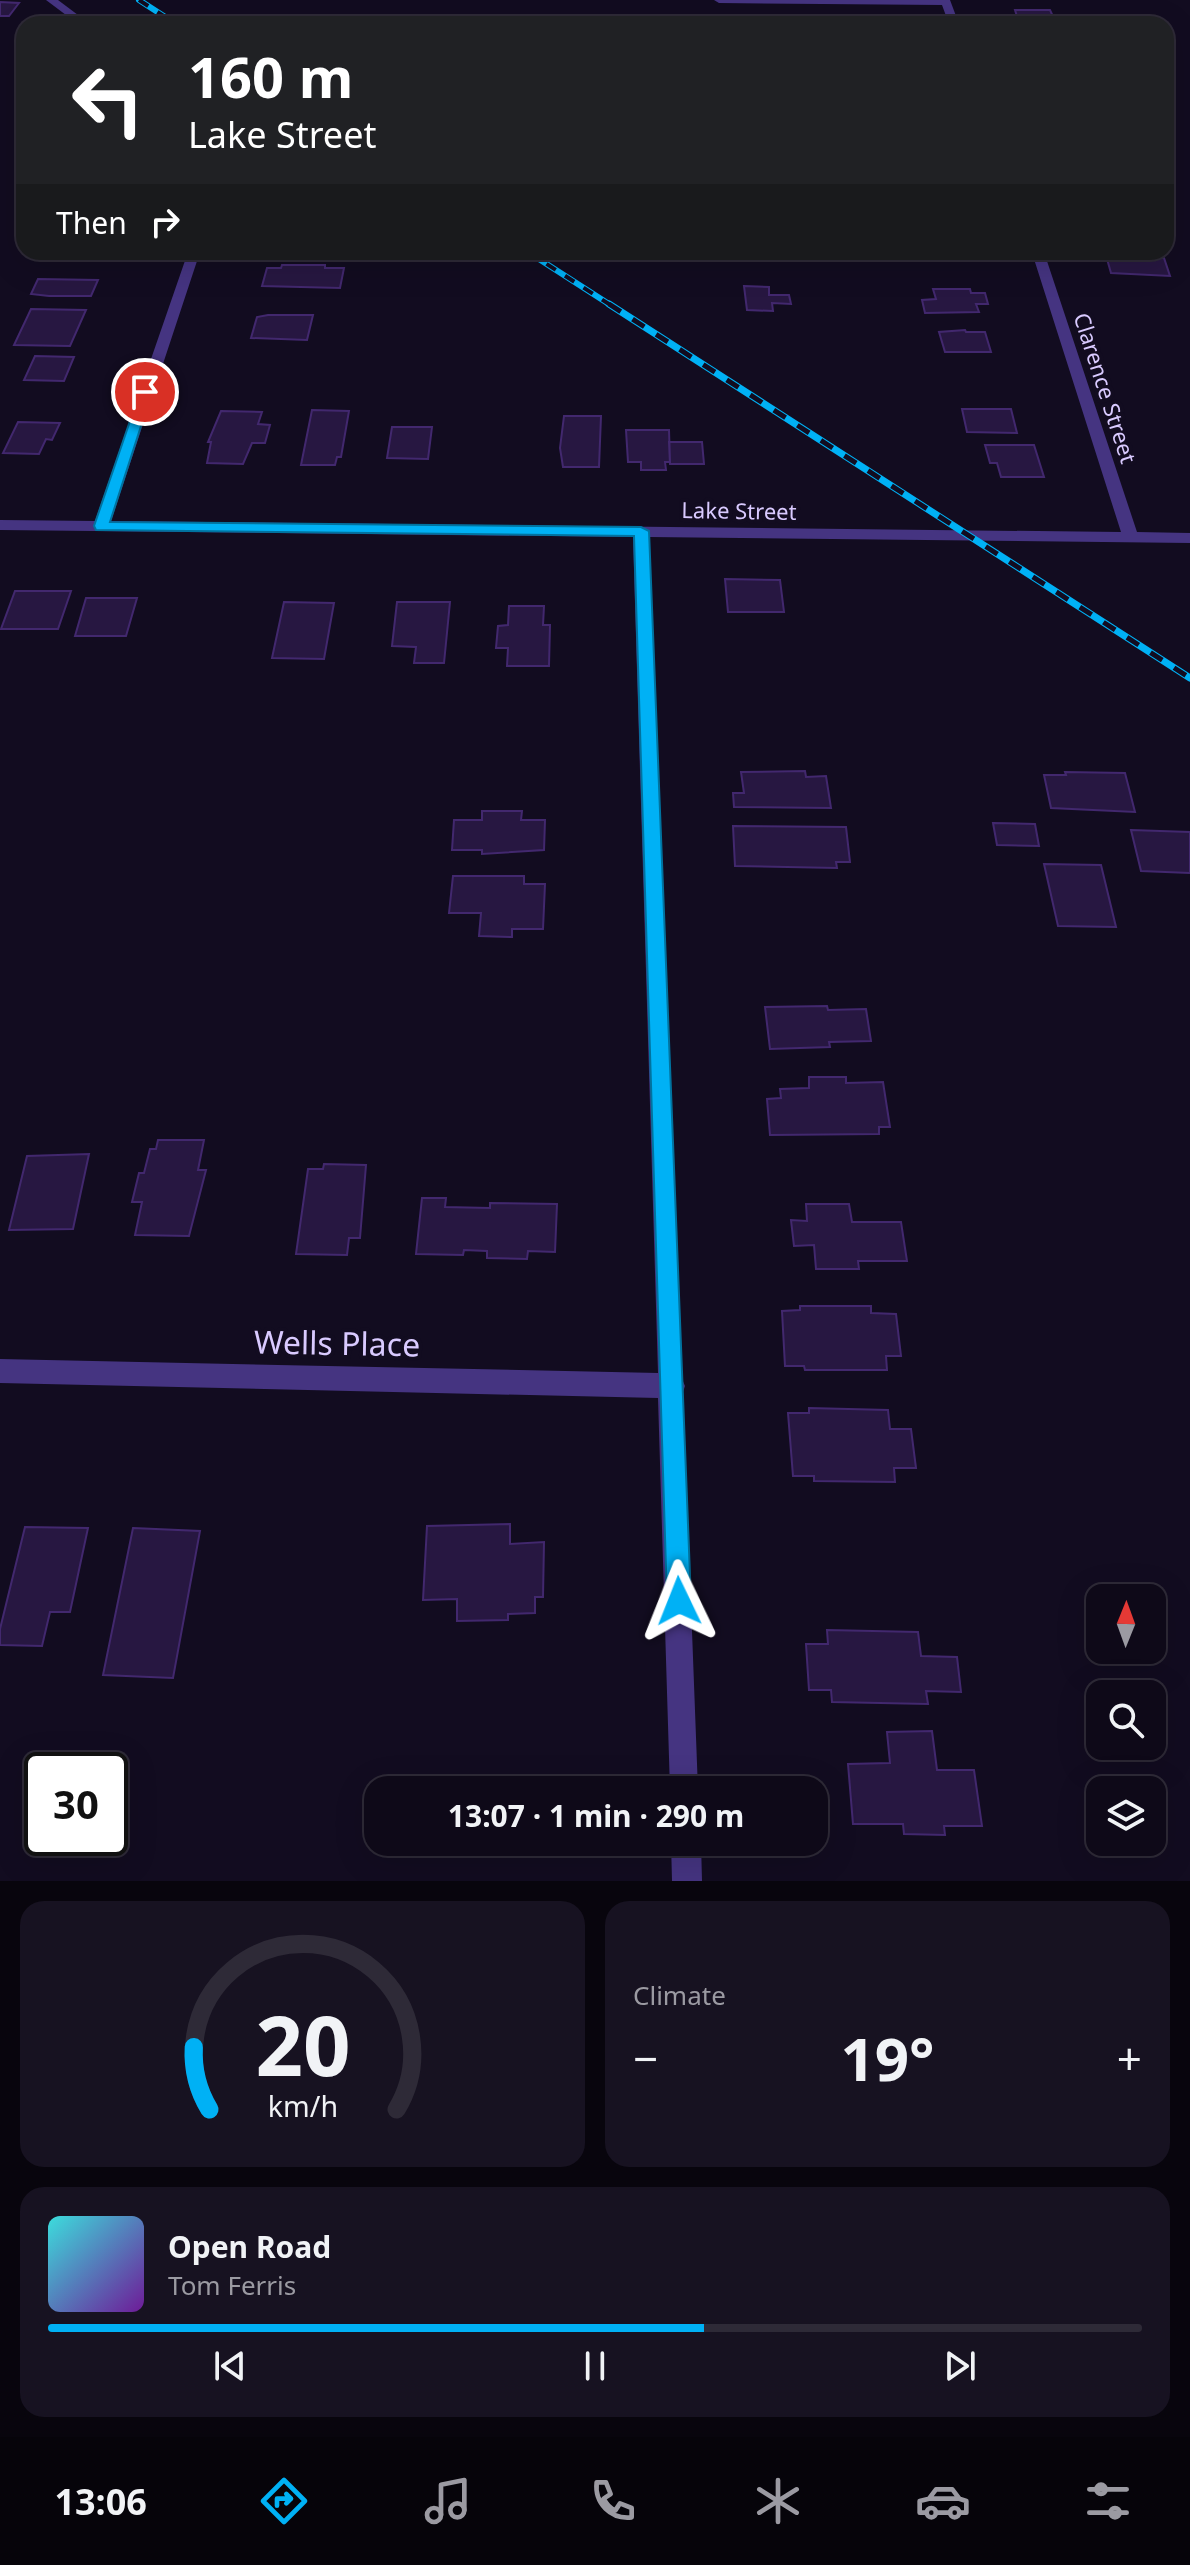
<!DOCTYPE html>
<meta charset="utf-8">
<style>
:root{--surface:#0e0918;--page:#171221;--text:#f1f3f6;--muted:#9b9aa2;--line:#2e2a37;--accent:#00b1f5}
body{margin:0;font-family:"Noto Sans",sans-serif;background:var(--page);color:var(--text);height:100vh;display:flex;flex-direction:column;font-size:30px;white-space:nowrap}
*{box-sizing:border-box;margin:0}
p{font-size:26px;color:var(--muted)}
.icon{flex:none;width:44px;height:44px;fill:none;stroke:currentColor;stroke-width:2;stroke-linecap:round;stroke-linejoin:round}
.map{position:relative;height:1881px;overflow:hidden}
.side{display:flex;flex-direction:column;gap:20px;padding:20px;background:#08050d;flex:1}
.side>*{flex:none}
.banner{position:absolute;left:16px;top:16px;width:1158px;height:244px;border-radius:24px;box-shadow:0 8px 32px #0002,0 0 0 2px var(--line);background:#202124;color:#fff;overflow:hidden}
.needle{width:52px;rotate:1deg}
.controls{position:absolute;left:1086px;top:1584px;display:grid;gap:16px}
.controls a{display:grid;place-items:center;width:80px;height:80px;border-radius:16px;background:var(--surface);box-shadow:0 8px 32px #0002,0 0 0 2px var(--line);font-size:40px}
.speed{position:absolute;left:24px;top:1752px;display:flex;gap:16px;font-size:40px;font-weight:700;text-align:center}
.speed>*{display:grid;place-content:center;width:104px;height:104px;border-radius:50%;background:var(--surface);box-shadow:0 8px 32px #0002,0 0 0 2px var(--line);line-height:1}
.speed .limit{border:4px solid #111;border-radius:12px;background:#fff;color:#111}
.pin{position:absolute;display:grid;place-items:center;width:68px;height:68px;color:#fff;margin:-34px;border:4px solid #fff;border-radius:50%;box-shadow:0 2px 8px #0007}
.me{position:absolute;width:88px;margin:-44px;rotate:358deg;stroke-linejoin:round;filter:drop-shadow(0 0 6px #0008)}
.turn{display:flex;align-items:center;gap:28px;height:168px;padding:0 40px;font-size:36px}
.turn .icon{width:104px;height:104px;stroke-width:2.5}
.turn b{display:block;font-size:56px;line-height:68px}
.then{display:flex;align-items:center;height:76px;padding:0 40px;background:#0003;gap:16px;font-size:30px}
.big{font-size:60px;font-weight:700;line-height:1.1}
.side .widget{flex:1;display:flex;flex-direction:column;justify-content:center;gap:12px;min-width:0;padding:0 28px;border-radius:24px;background:var(--page)}
.side .dial{align-items:center;gap:0}
.dial svg{height:208px;overflow:visible;fill:none;stroke:var(--line);stroke-width:7;stroke-linecap:round;text-anchor:middle}
.dial text{fill:var(--text);stroke:none}
.song{display:flex;align-items:center;gap:24px}
.cover{width:96px;height:96px;border-radius:12px;background:linear-gradient(135deg,hsl(180 70% 55%),hsl(280 70% 35%))}
.played{height:8px;border-radius:4px;background:linear-gradient(90deg,var(--accent) 60%,var(--line) 60%)}
.keys{display:flex;justify-content:space-around;direction:ltr}
.heat{display:flex;justify-content:space-between;align-items:center;font-size:44px;direction:ltr}
.side .tiles{flex:1;display:grid;gap:20px;grid-template-columns:1fr 1fr}
.widget:last-child{grid-column:span 2}
.trip{position:absolute;left:364px;top:1776px;width:464px;height:80px;border-radius:24px;background:var(--surface);box-shadow:0 8px 32px #0002,0 0 0 2px var(--line);font-weight:700;line-height:80px;text-align:center}
.dock{display:flex;height:128px;justify-content:space-around;align-items:center;background:#06040a;color:var(--muted)}
.dock .icon{width:56px;height:56px}
.dock .current{color:var(--accent)}
.dock b{font-size:36px;color:var(--text)}
.map>svg:first-child{display:block}
.building{fill:#271741;stroke:#42286e;stroke-width:2}
.lines{fill:none;stroke-linecap:round;stroke-linejoin:round}
.street{fill:#453481;fill-rule:evenodd}
.rail-far1-casing{stroke:#00b1f5;stroke-width:6}
.rail-casing{stroke:#00b1f5;stroke-width:7}
.rail-far1{stroke:#120c20;stroke-width:4;stroke-dasharray:11;stroke-linecap:butt}
.rail{stroke:#120c20;stroke-width:5;stroke-dasharray:14;stroke-linecap:butt}
.route{fill:#00b1f5;stroke:#00739f;stroke-width:2}
.labels{text-anchor:middle;stroke-width:8;stroke-linejoin:round;paint-order:stroke}
.far-street-label{font-size:22px;fill:#d9caff;stroke:#120c20}
.near-street-label{font-size:32px;fill:#d9caff;stroke:#120c20}
</style>
<div class="map">
<svg width="1190" height="1881" viewBox="0 0 1190 1881">
<rect width="100%" height="100%" fill="#120c20"/>
<path class="building" d="M 0,2 L 19,3 L 9,16 L 0,16 Z
M 1015,10 L 1050,10 L 1056,23 L 1019,23 Z
M 372,18 L 404,18 L 402,24 L 370,24 Z
M 1118,257 L 1164,258 L 1170,276 L 1111,273 L 1107,259 L 1119,259 Z
M 282,265 L 325,265 L 325,268 L 344,268 L 340,288 L 262,286 L 267,268 L 281,268 Z
M 38,279 L 98,280 L 91,296 L 49,296 L 31,294 Z
M 744,286 L 769,287 L 769,295 L 789,295 L 791,304 L 772,303 L 773,311 L 747,310 Z
M 933,289 L 970,289 L 971,293 L 985,293 L 988,304 L 976,304 L 979,312 L 925,313 L 922,300 L 936,299 Z
M 31,309 L 86,310 L 70,346 L 14,345 Z
M 268,315 L 313,315 L 307,340 L 251,338 L 257,317 Z
M 965,330 L 966,332 L 985,332 L 991,352 L 945,352 L 939,332 Z
M 35,356 L 74,357 L 64,381 L 24,380 Z
M 962,409 L 1011,409 L 1017,433 L 967,432 Z
M 312,410 L 349,411 L 341,457 L 337,457 L 335,465 L 301,465 Z
M 221,411 L 262,412 L 258,424 L 270,425 L 265,443 L 252,443 L 243,464 L 207,463 L 211,442 L 208,442 Z
M 564,416 L 601,416 L 599,467 L 563,467 L 560,448 Z
M 18,422 L 60,423 L 52,440 L 46,439 L 39,454 L 3,453 Z
M 392,427 L 432,427 L 428,459 L 387,458 Z
M 626,430 L 669,430 L 670,462 L 665,462 L 666,470 L 641,470 L 641,462 L 628,462 Z
M 669,442 L 702,442 L 704,464 L 670,464 Z
M 985,445 L 1034,445 L 1044,477 L 1001,477 L 997,463 L 990,463 Z
M 725,579 L 780,580 L 784,612 L 728,612 Z
M 15,591 L 71,591 L 58,629 L 1,629 Z
M 86,598 L 137,598 L 126,636 L 75,636 Z
M 284,602 L 334,603 L 324,659 L 272,658 Z
M 397,602 L 450,602 L 444,663 L 414,663 L 416,647 L 392,646 Z
M 509,606 L 544,606 L 543,625 L 550,625 L 549,666 L 507,666 L 508,648 L 496,648 L 498,626 L 508,625 Z
M 805,771 L 806,777 L 826,776 L 831,808 L 734,807 L 733,793 L 744,793 L 741,772 Z
M 1065,772 L 1125,773 L 1135,812 L 1051,808 L 1044,775 L 1066,775 Z
M 482,811 L 522,811 L 521,820 L 545,820 L 544,850 L 482,854 L 482,850 L 452,850 L 454,820 L 482,820 Z
M 993,823 L 1035,824 L 1039,846 L 997,845 Z
M 733,826 L 846,827 L 850,862 L 836,862 L 837,868 L 735,866 Z
M 1131,830 L 1190,832 L 1190,873 L 1141,871 Z
M 1044,864 L 1101,865 L 1116,927 L 1058,926 Z
M 453,876 L 524,876 L 524,884 L 545,884 L 543,929 L 512,929 L 512,937 L 479,936 L 481,913 L 449,913 Z
M 827,1006 L 828,1010 L 866,1009 L 871,1041 L 829,1042 L 830,1047 L 770,1049 L 765,1007 Z
M 809,1077 L 846,1077 L 846,1083 L 883,1082 L 890,1127 L 879,1127 L 879,1134 L 770,1135 L 767,1099 L 781,1098 L 780,1089 L 809,1088 Z
M 158,1140 L 204,1140 L 198,1170 L 206,1170 L 189,1236 L 135,1235 L 142,1202 L 132,1202 L 139,1173 L 144,1173 L 150,1149 L 156,1149 Z
M 89,1154 L 73,1229 L 9,1230 L 27,1156 Z
M 324,1164 L 366,1165 L 360,1238 L 349,1238 L 347,1255 L 296,1254 L 308,1169 L 323,1169 Z
M 422,1198 L 446,1198 L 445,1207 L 490,1208 L 490,1203 L 557,1204 L 555,1252 L 528,1251 L 527,1259 L 487,1258 L 487,1251 L 464,1250 L 463,1255 L 416,1254 Z
M 806,1204 L 849,1204 L 852,1222 L 901,1222 L 907,1261 L 858,1261 L 859,1269 L 816,1269 L 814,1245 L 794,1246 L 791,1220 L 807,1221 Z
M 800,1306 L 871,1306 L 871,1313 L 896,1314 L 901,1356 L 886,1356 L 887,1370 L 805,1370 L 804,1366 L 785,1366 L 782,1311 L 800,1310 Z
M 809,1408 L 888,1410 L 890,1429 L 911,1429 L 916,1468 L 894,1468 L 895,1482 L 814,1481 L 814,1476 L 793,1476 L 788,1413 L 809,1413 Z
M 510,1524 L 510,1544 L 544,1542 L 543,1597 L 535,1597 L 535,1613 L 508,1614 L 508,1620 L 457,1621 L 457,1599 L 423,1600 L 427,1526 Z
M 25,1527 L 88,1528 L 70,1612 L 50,1612 L 42,1646 L 0,1645 L 0,1629 Z
M 133,1528 L 200,1531 L 173,1678 L 103,1675 Z
M 827,1630 L 918,1632 L 921,1656 L 957,1657 L 961,1692 L 926,1691 L 928,1704 L 832,1702 L 831,1690 L 809,1690 L 806,1644 L 828,1644 Z
M 932,1731 L 937,1770 L 974,1770 L 982,1826 L 944,1826 L 945,1835 L 904,1834 L 903,1824 L 853,1824 L 848,1764 L 890,1763 L 887,1732 Z"/>
<g class="lines">
<path class="street" d="M 46,0 L 58,0 L 90,24 L 78,24 Z
M 714,0 L 950,0 L 959,24 L 949,24 L 942,5 L 719,3 Z
M 188,252 L 200,252 L 111,521 L 1121,532 L 1034,259 L 881,256 L 875,252 L 1044,252 L 1137,532 L 1190,533 L 1190,543 L 649,537 L 682,1379 L 685,1386 L 683,1392 L 698,1790 L 670,1790 L 658,1398 L 0,1383 L 0,1359 L 658,1373 L 633,537 L 0,530 L 0,520 L 95,521 Z
M 671,1842 L 701,1842 L 702,1881 L 672,1881 Z"/>
<defs>
<path id="rail-far1" d="M 139,0 L 176,24
M 528,252 L 612,306"/>
<path id="rail" d="M 609,304 L 1190,678"/>
</defs>
<use href="#rail-far1" class="rail-far1-casing"/>
<use href="#rail" class="rail-casing"/>
<use href="#rail-far1" class="rail-far1"/>
<use href="#rail" class="rail"/>
</g>
<path class="route" d="M 141,389 L 152,392 L 110,522 L 641,527 L 649,531 L 691,1601 L 688,1610 L 679,1613 L 670,1610 L 667,1601 L 634,536 L 96,530 L 94,526 Z"/>
<g class="labels">
<g class="far-street-label">
<text transform="translate(1105 388) rotate(72)" y="8">Clarence Street</text>
<text transform="translate(739 511) rotate(1)" y="8">Lake Street</text>
</g>
<g class="near-street-label">
<text transform="translate(337 1344) rotate(1)" y="11">Wells Place</text>
</g>
</g>
</svg>
<div class="controls">
<a><svg class="needle" viewBox="-14 -14 28 28"><path d="M0-13l5 13h-10z" fill="#e53935"/><path d="M0 13l5-13h-10z" fill="#9b9aa2"/></svg></a>
<a><svg class="icon" aria-label="search" viewBox="0 0 24 24"><circle cx="10" cy="10" r="6"/><path d="M15 15l6 6"/></svg></a>
<a><svg class="icon" aria-label="layers" viewBox="0 0 24 24"><path d="M12 4l9 5-9 5-9-5zM3 14l9 5 9-5"/></svg></a>
</div>
<div class="speed"><div class="limit">30</div></div>
<div class="pin" style="left:145px;top:392px;background:#d93025"><svg class="icon" aria-label="arrive" viewBox="0 0 24 24"><path d="M6 21V4h12l-3 4 3 4H6"/></svg></div>
<svg class="me" style="left:679px;top:1601px" viewBox="-20 -20 40 40"><path d="M0-17L14 15 0 8-14 15z" fill="#00b1f5" stroke="#fff" stroke-width="4"/></svg>
<div class="trip">13:07 · 1 min · 290 m</div>
<div class="banner">
<div class="turn"><svg class="icon" aria-label="left" viewBox="0 0 24 24"><path d="M17 20v-9H6M10 6l-5 5 5 5"/></svg><div><b>160 m</b>Lake Street</div></div>
<div class="then">Then<svg class="icon" aria-label="right" viewBox="0 0 24 24"><path d="M7 20v-9h11M14 6l5 5-5 5"/></svg></div>
</div>
</div>
<section class="side">
<div class="tiles">
<div class="widget dial"><svg viewBox="0 0 100 80">
<path d="M14 69A42 42 0 1 1 86 69"/>
<path d="M14 69A42 42 0 0 1 8 45" stroke="#00b1f5"/>
<text x="50" y="56" font-size="32" font-weight="700">20</text>
<text x="50" y="72" font-size="11">km/h</text>
</svg></div>
<div class="widget"><p>Climate</p>
<div class="heat"><a>−</a><b class="big">19°</b><a>+</a></div>
</div>
<div class="widget">
<div class="song"><i class="cover"></i><div><b>Open Road</b><p>Tom Ferris</p></div></div>
<div class="played"></div>
<div class="keys"><svg class="icon" aria-label="previous" viewBox="0 0 24 24"><path d="M18 5L8 12l10 7zM5 5v14"/></svg><svg class="icon" aria-label="pause" viewBox="0 0 24 24"><path d="M8 5v14M16 5v14"/></svg><svg class="icon" aria-label="next" viewBox="0 0 24 24"><path d="M6 5l10 7-10 7zM19 5v14"/></svg></div>
</div>
</div>
</section>
<nav class="dock">
<b>13:06</b>
<svg class="icon current" aria-label="directions" viewBox="0 0 24 24"><path d="M12 3l9 9-9 9-9-9zM9 14v-3h6M13 9l2 2-2 2"/></svg>
<svg class="icon" aria-label="music" viewBox="0 0 24 24"><path d="M9 18V5l10-2v13"/><circle cx="6" cy="18" r="3"/><circle cx="16" cy="16" r="3"/></svg>
<svg class="icon" aria-label="phone" viewBox="0 0 24 24"><path d="M5 4h4l2 5-3 2q2 4 5 5l2-3 5 2v4C11 20 4 13 5 4z"/></svg>
<svg class="icon" aria-label="climate" viewBox="0 0 24 24"><path d="M12 3v18M4 7l16 10M4 17L20 7"/></svg>
<svg class="icon" aria-label="car" viewBox="0 0 24 24"><path d="M5 17H2v-5l4-1 3-4h7l3 4 3 1v5h-3M9 17h6M6 11h13"/><circle cx="7" cy="17" r="2"/><circle cx="17" cy="17" r="2"/></svg>
<svg class="icon" aria-label="filters" viewBox="0 0 24 24"><path d="M4 7h16M4 17h16"/><circle cx="9" cy="7" r="2"/><circle cx="15" cy="17" r="2"/></svg>
</nav>
